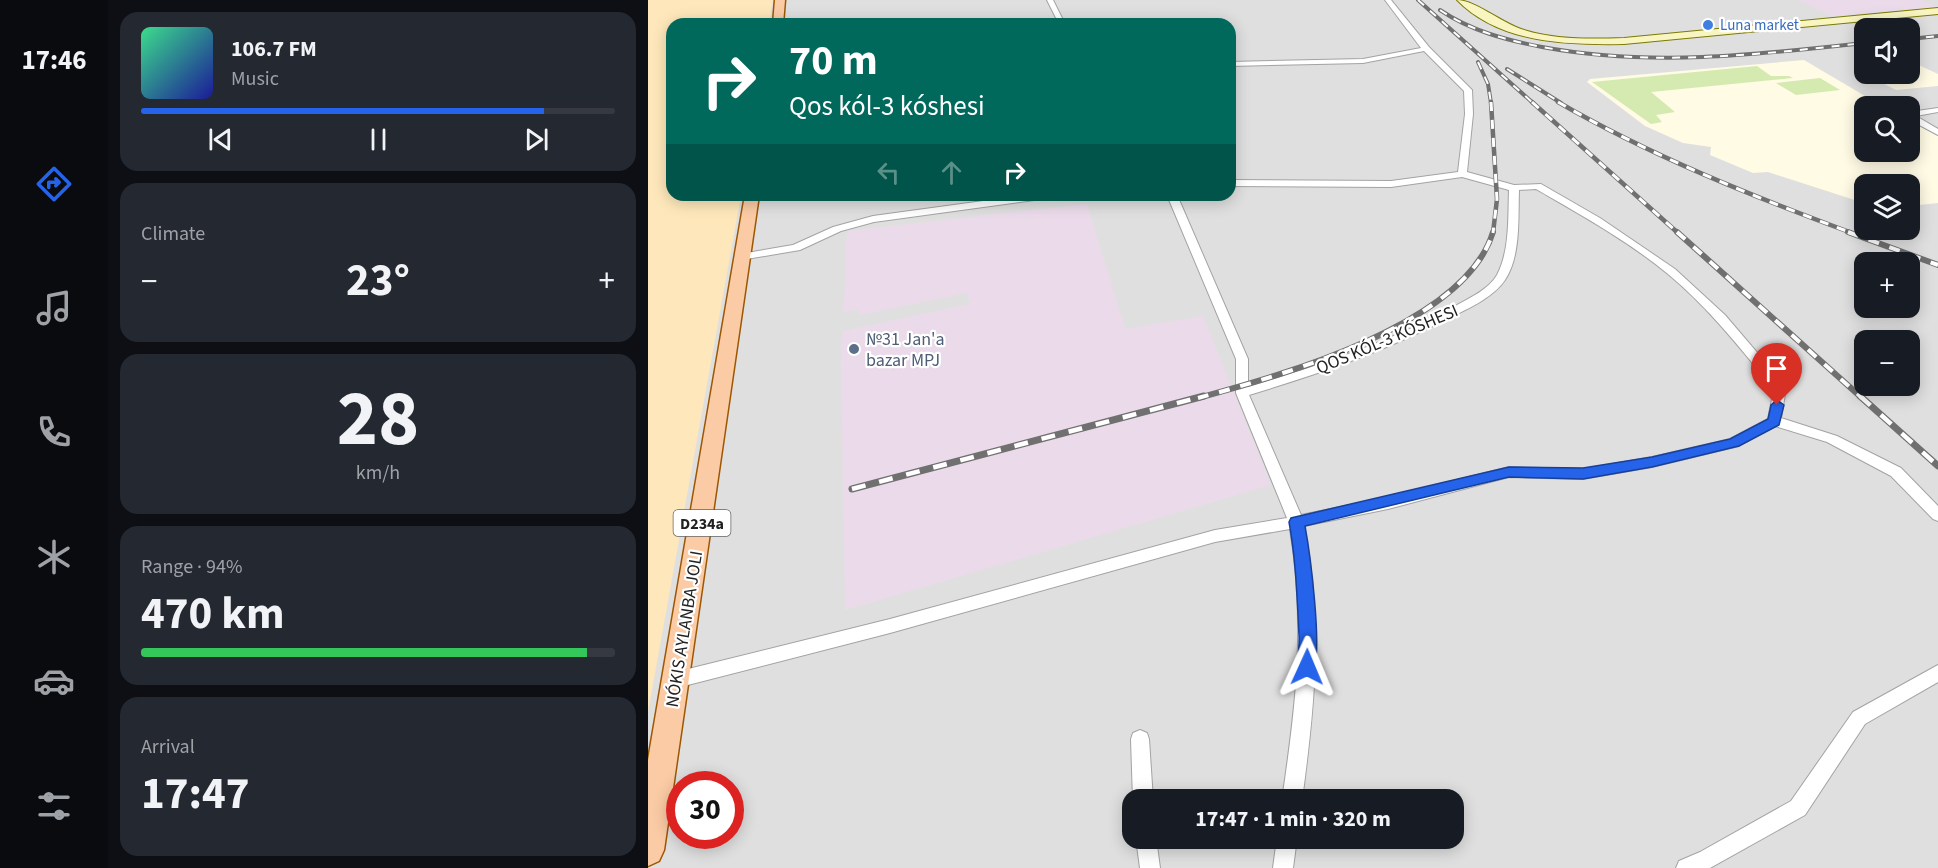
<!DOCTYPE html>
<meta charset="utf-8">
<style>
:root{--surface:#171b24;--page:#242831;--text:#f1f3f6;--muted:#9ea1a6;--line:#363941;--accent:#2563eb}
body{margin:0;font-family:"Source Sans 3",sans-serif;background:var(--page);color:var(--text);height:100vh;display:flex;flex-direction:column;font-size:22px;white-space:nowrap}
*{box-sizing:border-box;margin:0}
p{font-size:20px;color:var(--muted)}
.icon{flex:none;width:33px;height:33px;fill:none;stroke:currentColor;stroke-width:2;stroke-linecap:round;stroke-linejoin:round}
.map{position:relative;flex:1;overflow:hidden}
.side{display:flex;flex-direction:column;gap:12px;padding:12px;background:#0d0f14;width:540px}
.side>*{flex:none}
.banner{position:absolute;left:18px;top:18px;width:570px;height:183px;border-radius:18px;box-shadow:0 3px 15px #0003;background:#00695c;color:#fff;overflow:hidden}
.fabs{position:absolute;left:1206px;top:18px;display:grid;gap:12px}
.fabs a{display:grid;place-items:center;width:66px;height:66px;border-radius:12px;background:var(--surface);box-shadow:0 3px 15px #0003;font-size:30px}
.speed{position:absolute;left:18px;top:771px;display:flex;gap:12px;font-size:30px;font-weight:700;text-align:center}
.speed>*{display:grid;place-content:center;width:78px;height:78px;border-radius:50%;background:var(--surface);box-shadow:0 3px 15px #0003;line-height:1}
.speed .limit{border:9px solid #d22;background:#fff;color:#111}
.pin{position:absolute;display:grid;place-items:center;width:51px;height:51px;color:#fff;margin:-62px -26px;border-radius:50% 50% 50% 0;rotate:-45deg;box-shadow:0 0 6px #0007}
.pin .icon{rotate:45deg}
.me{position:absolute;width:66px;margin:-33px;rotate:1deg;stroke-linejoin:round;filter:drop-shadow(0 0 4px #0008)}
.turn{display:flex;align-items:center;gap:21px;height:126px;padding:0 24px;font-size:27px}
.turn .icon{width:78px;height:78px;stroke-width:2.5}
.turn b{display:block;font-size:42px;line-height:51px}
.lanes{display:flex;align-items:center;height:57px;padding:0 24px;background:#0003;justify-content:center;gap:30px;direction:ltr}
.lanes .off{opacity:.35}
.big{font-size:45px;font-weight:700;line-height:1.1}
.side .card{flex:1;display:flex;flex-direction:column;justify-content:center;gap:9px;min-width:0;padding:0 21px;border-radius:18px;background:var(--page)}
.side .dial{align-items:center;gap:0}
.dial b{font-size:78px;line-height:1}
.song{display:flex;align-items:center;gap:18px}
.cover{width:72px;height:72px;border-radius:9px;background:linear-gradient(135deg,hsl(150 70% 55%),hsl(240 70% 35%))}
.played{height:6px;border-radius:3px;background:linear-gradient(90deg,var(--accent) 85%,var(--line) 85%)}
.keys{display:flex;justify-content:space-around;direction:ltr}
.heat{display:flex;justify-content:space-between;align-items:center;font-size:33px;direction:ltr}
.charge{height:9px;border-radius:4px;background:linear-gradient(90deg,#34c759 94%,var(--line) 0)}
.trip{position:absolute;left:474px;top:789px;width:342px;height:60px;border-radius:18px;background:var(--surface);box-shadow:0 3px 15px #0003;font-weight:700;line-height:60px;text-align:center}
main{display:flex;flex:1;min-height:0}
.tab-bar{display:flex;flex-direction:column;width:108px;justify-content:space-around;align-items:center;background:#090b0e;color:var(--muted)}
.tab-bar .icon{width:42px;height:42px}
.tab-bar .on{color:var(--accent)}
.tab-bar b{font-size:27px;color:var(--text)}
.map>svg:first-child{display:block}
.residential{fill:#e0dfdf;fill-rule:evenodd}
.industrial{fill:#ebdbea}
.education{fill:#fffbe5}
.grass{fill:#d4eab1}
.sand{fill:#fee8bb}
.lines{fill:none;stroke-linecap:round;stroke-linejoin:round}
.minor-casing{stroke:#a3a3a3;stroke-width:2}
.secondary-casing{stroke:#7b7907;stroke-width:2}
.primary-casing{stroke:#9d5702;stroke-width:3}
.minor{fill:#fff;fill-rule:evenodd}
.secondary{fill:#f9f5c0;fill-rule:evenodd}
.primary{fill:#fbcba5;fill-rule:evenodd}
.rail-far3-casing{stroke:#707070;stroke-width:4}
.rail-far2-casing{stroke:#707070;stroke-width:4.5}
.rail-far1-casing{stroke:#707070;stroke-width:6}
.rail-casing{stroke:#707070;stroke-width:7}
.rail-far3{stroke:#fff;stroke-width:2;stroke-dasharray:8;stroke-linecap:butt}
.rail-far2{stroke:#fff;stroke-width:3;stroke-dasharray:9;stroke-linecap:butt}
.rail-far1{stroke:#fff;stroke-width:4;stroke-dasharray:11;stroke-linecap:butt}
.rail{stroke:#fff;stroke-width:4.5;stroke-dasharray:14;stroke-linecap:butt}
.route{fill:#2563eb;stroke:#184099;stroke-width:1.5}
.shop-dot{fill:#3f7fe0;stroke:#fff;stroke-width:2}
.service-dot{fill:#5c6f8a;stroke:#fff;stroke-width:2}
.labels{text-anchor:middle;stroke-width:4.5;stroke-linejoin:round;paint-order:stroke}
.far-shop-label{font-size:15px;fill:#366cbe;stroke:#fff;text-anchor:start}
.shield{fill:#fff;stroke:#646464;stroke-width:1.5}
.shield-label{font-size:16px;font-weight:bold;fill:#222}
.service-label{font-size:18px;fill:#4e5e75;stroke:#fff;text-anchor:start}
.street-label{font-size:18px;fill:#222;stroke:#fff}
</style>
<main>
<nav class="tab-bar">
<b>17:46</b>
<svg class="icon on" aria-label="directions" viewBox="0 0 24 24"><path d="M12 3l9 9-9 9-9-9zM9 14v-3h6M13 9l2 2-2 2"/></svg>
<svg class="icon" aria-label="music" viewBox="0 0 24 24"><path d="M9 18V5l10-2v13"/><circle cx="6" cy="18" r="3"/><circle cx="16" cy="16" r="3"/></svg>
<svg class="icon" aria-label="phone" viewBox="0 0 24 24"><path d="M5 4h4l2 5-3 2q2 4 5 5l2-3 5 2v4C11 20 4 13 5 4z"/></svg>
<svg class="icon" aria-label="climate" viewBox="0 0 24 24"><path d="M12 3v18M4 7l16 10M4 17L20 7"/></svg>
<svg class="icon" aria-label="car" viewBox="0 0 24 24"><path d="M5 17H2v-5l4-1 3-4h7l3 4 3 1v5h-3M9 17h6M6 11h13"/><circle cx="7" cy="17" r="2"/><circle cx="17" cy="17" r="2"/></svg>
<svg class="icon" aria-label="filters" viewBox="0 0 24 24"><path d="M4 7h16M4 17h16"/><circle cx="9" cy="7" r="2"/><circle cx="15" cy="17" r="2"/></svg>
</nav>
<section class="side">
<div class="card">
<div class="song"><i class="cover"></i><div><b>106.7 FM</b><p>Music</p></div></div>
<div class="played"></div>
<div class="keys"><svg class="icon" aria-label="previous" viewBox="0 0 24 24"><path d="M18 5L8 12l10 7zM5 5v14"/></svg><svg class="icon" aria-label="pause" viewBox="0 0 24 24"><path d="M8 5v14M16 5v14"/></svg><svg class="icon" aria-label="next" viewBox="0 0 24 24"><path d="M6 5l10 7-10 7zM19 5v14"/></svg></div>
</div>
<div class="card"><p>Climate</p>
<div class="heat"><a>−</a><b class="big">23°</b><a>+</a></div>
</div>
<div class="card dial"><b>28</b><p>km/h</p></div>
<div class="card"><p>Range · 94%</p><b class="big">470 km</b><div class="charge"></div></div>
<div class="card"><p>Arrival</p><b class="big">17:47</b></div>
</section>
<div class="map">
<svg width="1290" height="868" viewBox="0 0 1290 868">
<rect width="100%" height="100%" fill="#f2eee9"/>
<path class="residential" d="M 0,0 L 1290,0 L 1290,868 L 0,868 ZM 24,24 L 582,24 L 582,195 L 24,195 ZM 1216,28 L 1262,28 L 1262,74 L 1216,74 ZM 1216,106 L 1262,106 L 1262,152 L 1216,152 ZM 1216,184 L 1262,184 L 1262,230 L 1216,230 ZM 1216,262 L 1262,262 L 1262,308 L 1216,308 ZM 1216,340 L 1262,340 L 1262,386 L 1216,386 ZM 32,784 L 82,784 L 82,836 L 32,836 ZM 484,800 L 806,800 L 806,838 L 484,838 Z"/>
<path class="industrial" d="M 1151,0 L 1273,0 L 1289,7 L 1183,16 Z
M 439,204 L 477,329 L 555,316 L 623,485 L 197,610 L 193,347 L 195,331 L 322,304 L 319,293 L 211,315 L 211,309 L 195,312 L 198,274 L 197,247 L 200,231 Z"/>
<path class="education" d="M 1156,60 L 1234,106 L 1243,106 L 1216,106 L 1216,152 L 1262,152 L 1262,117 L 1290,135 L 1290,203 L 1262,206 L 1262,184 L 1216,184 L 1216,203 L 1120,172 L 1105,173 L 1062,155 L 1063,147 L 1035,143 L 997,126 L 939,82 L 942,79 Z
M 1262,61 L 1290,74 L 1290,86 L 1248,90 L 1217,74 L 1262,74 Z"/>
<path class="grass" d="M 1109,66 L 1123,76 L 1141,76 L 1145,78 L 1003,92 L 1027,112 L 1008,115 L 1014,122 L 1003,124 L 944,82 Z
M 1172,78 L 1192,90 L 1148,95 L 1128,83 Z"/>
<path class="sand" d="M 0,0 L 125,0 L 121,24 L 24,24 L 24,195 L 93,195 L 0,712 Z"/>
<g class="lines">
<defs>
<path id="minor" d="M 399,0 L 405,0 L 417,24 L 411,24 Z
M 737,0 L 743,0 L 781,47 L 824,90 L 825,114 L 819,172 L 866,185 L 893,184 L 952,218 L 1027,269 L 1077,315 L 1137,385 L 1138,388 L 1133,418 L 1189,436 L 1253,468 L 1290,506 L 1290,521 L 1285,519 L 1243,476 L 1179,442 L 1127,426 L 1091,446 L 1004,467 L 935,479 L 861,477 L 740,509 L 656,526 C 675,622 667,704 654,800 L 634,800 C 648,705 658,624 642,529 L 567,542 L 242,633 L 28,688 L 22,686 L 19,680 L 22,674 L 28,672 L 242,619 L 567,530 L 639,518 L 588,393 L 588,359 L 519,195 L 529,195 L 600,359 L 600,387 C 672,365 743,342 809,305 C 822,298 841,289 849,275 C 862,250 860,217 861,190 L 814,177 L 743,187 L 582,186 L 582,180 L 743,181 L 810,172 L 817,114 L 816,91 L 776,51 L 715,63 L 582,66 L 582,62 L 715,59 L 773,48 ZM 888,189 C 933,215 980,241 1020,274 C 1060,307 1092,348 1126,389 L 1120,419 L 1082,439 L 1004,457 L 935,469 L 861,467 L 740,497 L 653,515 L 601,395 C 670,374 732,353 797,320 C 817,310 844,299 857,280 C 873,256 870,218 871,190 Z
M 1290,108 L 1290,112 L 1268,116 L 1290,129 L 1290,135 L 1262,120 L 1262,112 Z
M 380,195 L 406,195 L 401,198 L 226,222 L 193,231 L 152,250 L 93,260 L 88,257 L 93,254 L 145,245 L 185,227 L 225,216 Z
M 1290,665 L 1290,682 L 1217,724 L 1157,815 L 1062,868 L 1028,868 L 1031,861 L 1052,852 L 1143,801 L 1205,712 Z
M 492,730 L 499,733 L 501,739 L 505,800 L 485,800 L 483,739 L 485,733 Z
M 488,838 L 508,838 L 512,868 L 492,868 Z
M 629,838 L 649,838 L 645,868 L 625,868 Z"/>
<path id="secondary" d="M 809,0 C 826,0 853,22 873,29 C 906,40 942,39 976,38 L 1290,8 L 1290,14 L 976,44 C 920,45 852,44 809,0 Z"/>
<path id="primary" d="M 127,0 L 137,0 L 135,24 L 125,24 Z
M 97,195 L 111,195 L 16,850 L 11,861 L 0,866 L 0,760 Z"/>
</defs>
<use href="#minor" class="minor-casing"/>
<use href="#secondary" class="secondary-casing"/>
<use href="#primary" class="primary-casing"/>
<use href="#minor" class="minor"/>
<use href="#secondary" class="secondary"/>
<use href="#primary" class="primary"/>
<defs>
<path id="rail-far3" d="M 770,0 L 885,103
M 792,10 C 823,31 858,40 894,47 C 1002,67 1108,55 1216,43
M 1262,39 L 1290,36
M 830,62 L 840,84 L 843,103
M 859,69 L 913,103"/>
<path id="rail-far2" d="M 843,102 L 849,199 L 845,233
M 884,102 L 1030,233
M 910,102 C 1003,156 1104,196 1204,233"/>
<path id="rail-far1" d="M 1029,232 L 1214,398
M 1200,232 L 1290,265
M 550,398 C 634,375 817,325 845,232"/>
<path id="rail" d="M 1212,396 L 1290,466
M 204,489 L 556,396"/>
</defs>
<use href="#rail-far3" class="rail-far3-casing"/>
<use href="#rail-far2" class="rail-far2-casing"/>
<use href="#rail-far1" class="rail-far1-casing"/>
<use href="#rail" class="rail-casing"/>
<use href="#rail-far3" class="rail-far3"/>
<use href="#rail-far2" class="rail-far2"/>
<use href="#rail-far1" class="rail-far1"/>
<use href="#rail" class="rail"/>
</g>
<path class="route" d="M 1129,400 L 1136,405 L 1131,425 L 1091,446 L 1004,467 L 935,479 L 861,477 L 657,526 C 662,553 675,651 665,672 L 659,675 L 653,672 C 648,662 652,647 651,635 C 649,597 648,560 641,522 L 643,518 L 861,467 L 935,468 L 1004,457 L 1082,439 L 1120,419 L 1123,405 Z"/>
<circle class="shop-dot" cx="1060" cy="25" r="6"/>
<circle class="service-dot" cx="206" cy="349" r="6"/>
<g class="labels">
<g class="far-shop-label">
<text x="1072" y="30">Luna market</text>
</g>
<rect class="shield" x="25.5" y="510" width="57" height="26" rx="4.5"/>
<g class="shield-label">
<text x="54" y="529">D234a</text>
</g>
<g class="service-label">
<text x="218" y="345">№31 Jan'a<tspan x="218" dy="21">bazar MPJ</tspan></text>
</g>
<g class="street-label">
<text transform="translate(739 339) rotate(-23)" y="6">QOS KÓL-3 KÓSHESI</text>
<text transform="translate(36 629) rotate(-81)" y="6">NÓKIS AYLANBA JOLI</text>
</g>
</g>
</svg>
<div class="fabs">
<a><svg class="icon" aria-label="sound" viewBox="0 0 24 24"><path d="M4 9h4l5-4v14l-5-4H4zM17 9q2 3 0 6"/></svg></a>
<a><svg class="icon" aria-label="search" viewBox="0 0 24 24"><circle cx="10" cy="10" r="6"/><path d="M15 15l6 6"/></svg></a>
<a><svg class="icon" aria-label="layers" viewBox="0 0 24 24"><path d="M12 4l9 5-9 5-9-5zM3 14l9 5 9-5"/></svg></a>
<a>+</a>
<a>−</a>
</div>
<div class="speed"><div class="limit">30</div></div>
<div class="pin" style="left:1129px;top:405px;background:#d93025"><svg class="icon" aria-label="arrive" viewBox="0 0 24 24"><path d="M6 21V4h12l-3 4 3 4H6"/></svg></div>
<svg class="me" style="left:659px;top:667px" viewBox="-20 -20 40 40"><path d="M0-17L14 15 0 8-14 15z" fill="#2563eb" stroke="#fff" stroke-width="4"/></svg>
<div class="trip">17:47 · 1 min · 320 m</div>
<div class="banner">
<div class="turn"><svg class="icon" aria-label="right" viewBox="0 0 24 24"><path d="M7 20v-9h11M14 6l5 5-5 5"/></svg><div><b>70 m</b>Qos kól-3 kóshesi</div></div>
<div class="lanes"><svg class="icon off" aria-label="left" viewBox="0 0 24 24"><path d="M17 20v-9H6M10 6l-5 5 5 5"/></svg><svg class="icon off" aria-label="ahead" viewBox="0 0 24 24"><path d="M12 20V5M6 11l6-6 6 6"/></svg><svg class="icon" aria-label="right" viewBox="0 0 24 24"><path d="M7 20v-9h11M14 6l5 5-5 5"/></svg></div>
</div>
</div>
</main>
